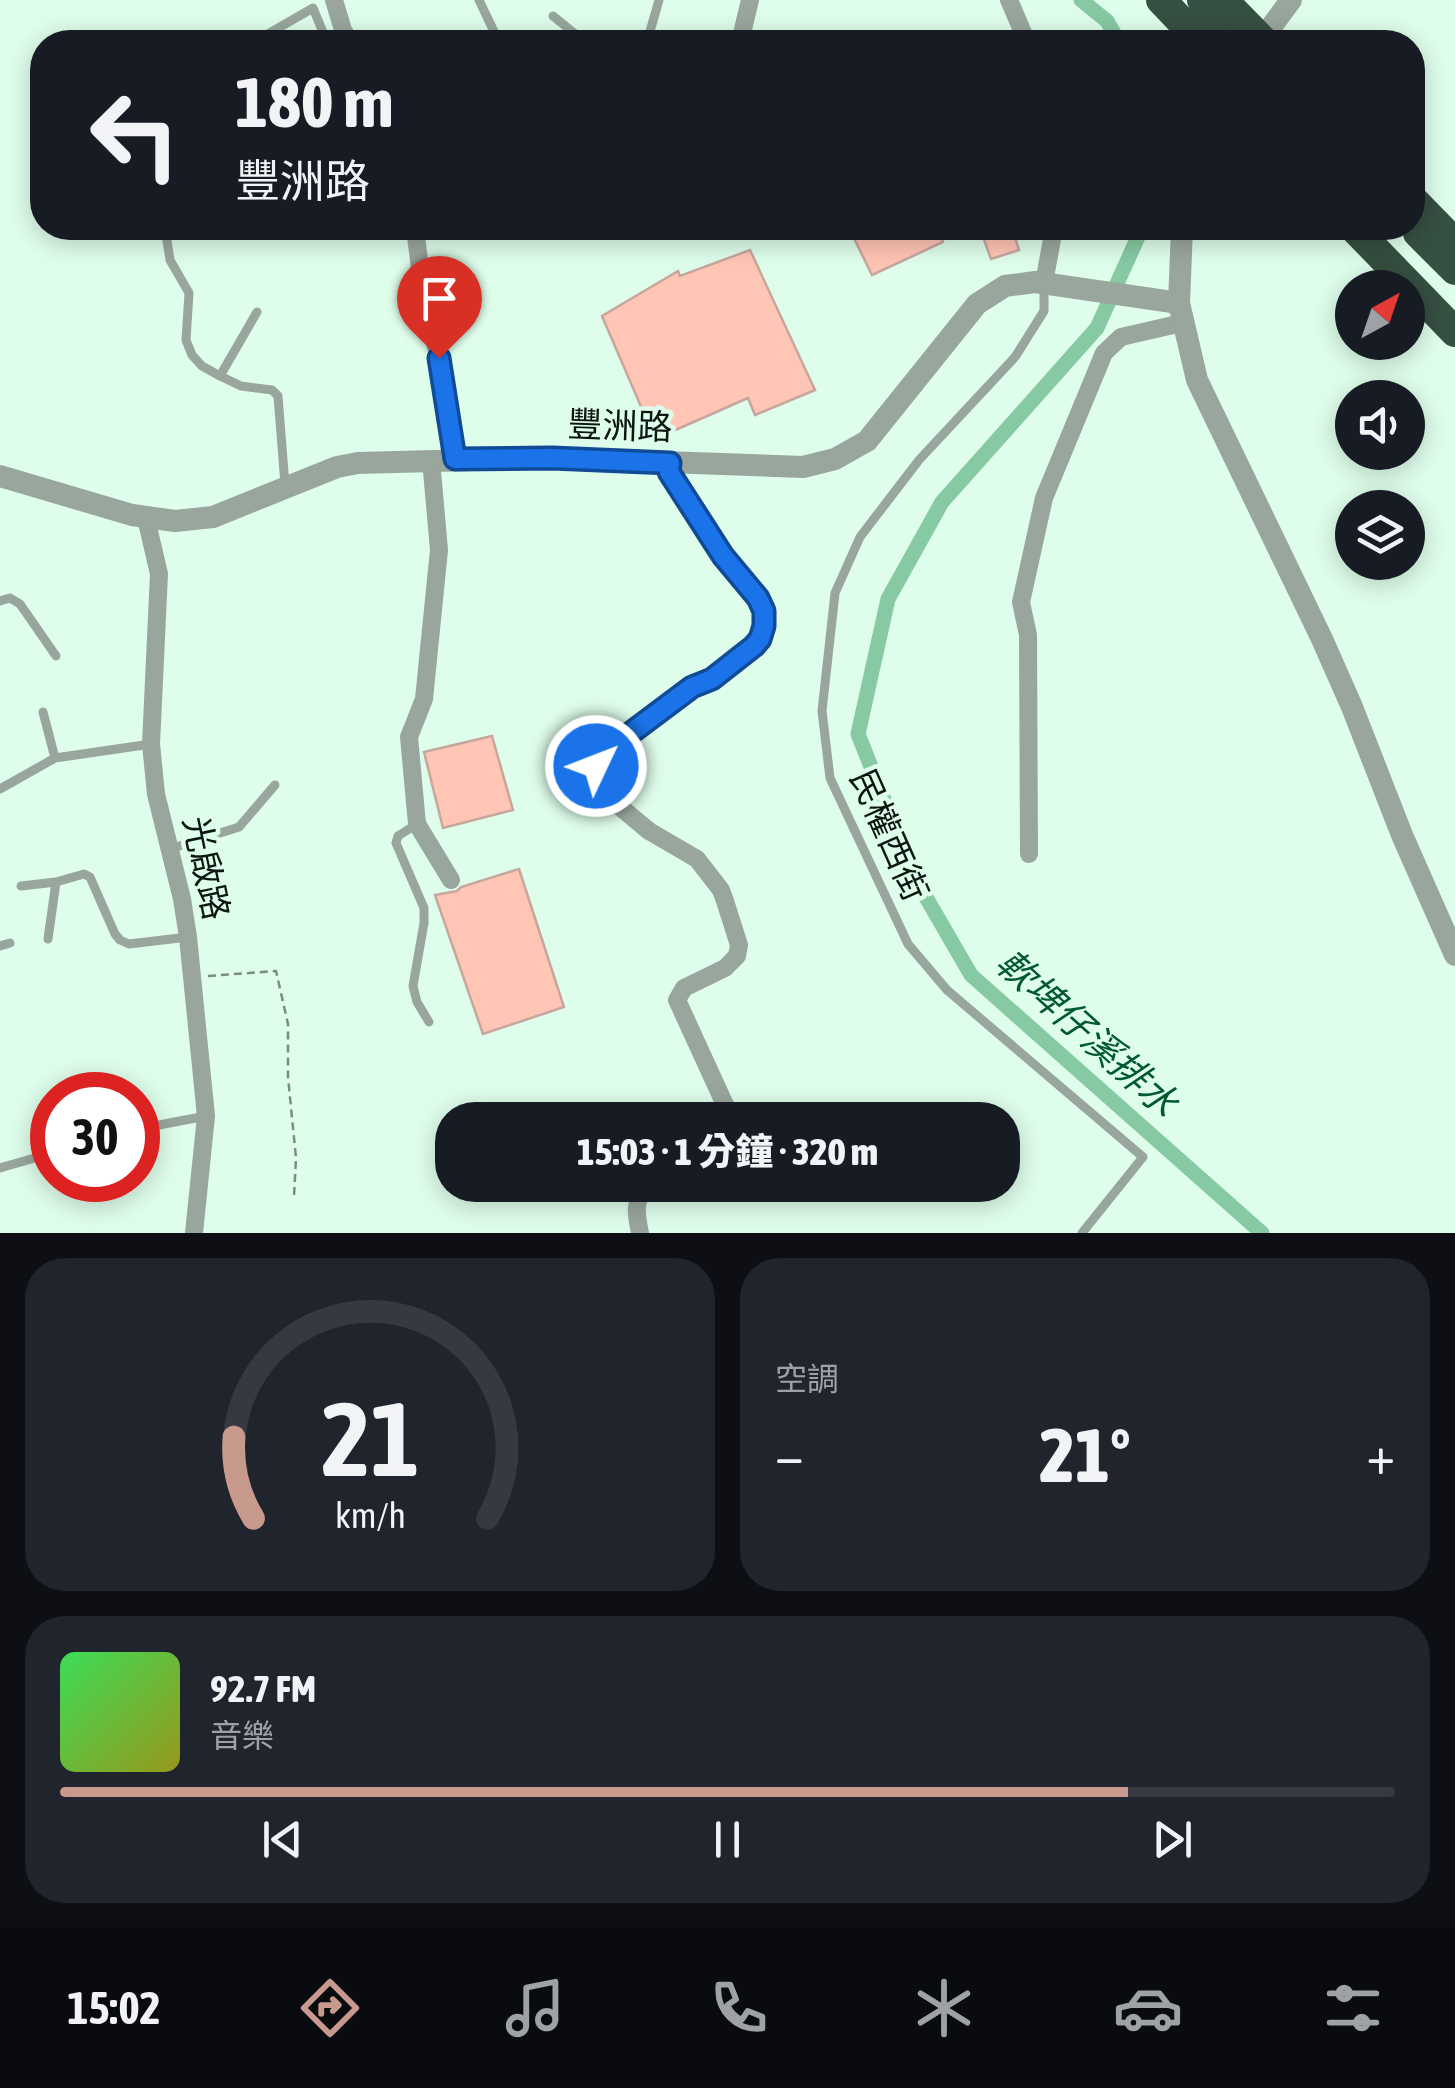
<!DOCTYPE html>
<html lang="zh-TW">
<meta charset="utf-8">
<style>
:root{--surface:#171b24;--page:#20242c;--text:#f1f3f6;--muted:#9ea1a6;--line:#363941;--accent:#c89a8e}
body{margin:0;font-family:"Asap Condensed","Noto Sans TC",sans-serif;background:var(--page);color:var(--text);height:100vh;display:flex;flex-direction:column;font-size:38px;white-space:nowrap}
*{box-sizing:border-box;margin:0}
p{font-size:32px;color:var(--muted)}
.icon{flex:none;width:55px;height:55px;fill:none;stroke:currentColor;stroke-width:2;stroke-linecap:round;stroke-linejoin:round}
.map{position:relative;height:1233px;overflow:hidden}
.panel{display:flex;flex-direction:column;gap:25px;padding:25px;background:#0d0f14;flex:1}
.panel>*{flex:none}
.banner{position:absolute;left:30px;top:30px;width:1395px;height:210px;border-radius:40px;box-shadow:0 5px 25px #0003;background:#171b24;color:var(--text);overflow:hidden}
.needle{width:65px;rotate:40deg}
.tools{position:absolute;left:1335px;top:270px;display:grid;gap:20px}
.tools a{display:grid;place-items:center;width:90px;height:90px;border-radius:50%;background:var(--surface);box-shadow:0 5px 25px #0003;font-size:50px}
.speed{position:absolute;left:30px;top:1072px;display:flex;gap:20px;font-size:50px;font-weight:700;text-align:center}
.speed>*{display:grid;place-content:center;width:130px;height:130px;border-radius:50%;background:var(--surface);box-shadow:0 5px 25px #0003;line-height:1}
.speed .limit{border:15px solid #d22;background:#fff;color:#111}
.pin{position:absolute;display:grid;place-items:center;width:85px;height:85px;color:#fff;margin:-102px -42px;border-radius:50% 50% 50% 0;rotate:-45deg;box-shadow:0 0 10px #0007}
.pin .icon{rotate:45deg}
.me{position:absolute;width:110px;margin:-55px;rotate:47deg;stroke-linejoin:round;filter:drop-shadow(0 0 8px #0008)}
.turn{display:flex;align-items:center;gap:35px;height:210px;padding:0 40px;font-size:45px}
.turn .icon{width:130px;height:130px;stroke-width:2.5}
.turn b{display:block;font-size:70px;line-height:85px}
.big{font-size:75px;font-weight:800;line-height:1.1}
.panel .tile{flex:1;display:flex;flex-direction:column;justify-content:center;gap:15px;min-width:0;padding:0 35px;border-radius:40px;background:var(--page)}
.panel .dial{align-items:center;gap:0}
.dial svg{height:260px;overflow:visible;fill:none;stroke:var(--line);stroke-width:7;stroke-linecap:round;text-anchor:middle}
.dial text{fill:var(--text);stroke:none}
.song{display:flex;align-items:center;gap:30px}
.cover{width:120px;height:120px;border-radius:15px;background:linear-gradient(135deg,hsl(130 70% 55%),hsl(60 70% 35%))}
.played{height:10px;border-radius:5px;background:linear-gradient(90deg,var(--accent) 80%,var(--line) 80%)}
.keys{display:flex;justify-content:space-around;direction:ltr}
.heat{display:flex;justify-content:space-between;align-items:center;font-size:55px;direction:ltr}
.panel .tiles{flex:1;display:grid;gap:25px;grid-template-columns:1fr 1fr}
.tile:last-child{grid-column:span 2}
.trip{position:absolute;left:435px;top:1102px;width:585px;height:100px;border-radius:40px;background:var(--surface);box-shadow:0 5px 25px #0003;font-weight:800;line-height:100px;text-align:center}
.tab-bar{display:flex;height:160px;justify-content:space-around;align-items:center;background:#090b0e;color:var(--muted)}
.tab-bar .icon{width:70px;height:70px}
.tab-bar .current{color:var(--accent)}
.tab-bar b{font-size:45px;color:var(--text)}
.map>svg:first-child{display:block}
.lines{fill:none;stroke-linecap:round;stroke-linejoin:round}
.canal{stroke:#86c9a3;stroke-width:15}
.building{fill:#ffc5b5;stroke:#c7a69d;stroke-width:2.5}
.path{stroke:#798e81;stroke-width:2.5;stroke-dasharray:8 5;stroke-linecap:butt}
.service{stroke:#99a69e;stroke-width:9}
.minor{stroke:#99a69e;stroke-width:18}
.tertiary{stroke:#99a69e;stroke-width:22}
.motorway{stroke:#354f40;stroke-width:30}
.motorway-bridge{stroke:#354f40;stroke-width:30}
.route-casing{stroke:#114b97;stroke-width:25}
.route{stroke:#1a73e8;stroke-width:18}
.labels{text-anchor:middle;stroke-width:9;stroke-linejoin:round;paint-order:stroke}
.street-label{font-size:35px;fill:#0c1710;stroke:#defdea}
.water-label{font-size:38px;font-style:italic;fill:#015835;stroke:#defdea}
</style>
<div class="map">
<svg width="1455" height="1233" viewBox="0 0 1455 1233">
<rect width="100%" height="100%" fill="#defdea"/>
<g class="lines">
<path class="canal" d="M 1081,0 L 1107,21 L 1119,42
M 1142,228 L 1097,328 L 942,502 L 888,599 L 858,734 L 916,880 L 971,975 L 1262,1233"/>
</g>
<path class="building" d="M 849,228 L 937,228 L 943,242 L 872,275 Z
M 980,228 L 1012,228 L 1019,250 L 991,259 Z
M 750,250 L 815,390 L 755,415 L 748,398 L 655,439 L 602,316 L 678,271 L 680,276 Z
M 492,736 L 513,810 L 443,828 L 424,752 Z
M 519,869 L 564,1007 L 483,1034 L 435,895 L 457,891 L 461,887 Z"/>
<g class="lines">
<path class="path" d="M 208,976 L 276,971 L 288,1024 L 288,1077 L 296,1158 L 294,1196"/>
<path class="service" d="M 479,0 L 499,42
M 553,16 L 585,42
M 254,42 L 313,8 L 327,42
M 647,42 L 659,0
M 165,228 L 170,260 L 189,293 L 186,340 L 192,355 L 202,366 L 220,376 L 241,386 L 272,390 L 278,396 L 285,485
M 1044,285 L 1044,311 L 1015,357 L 919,460 L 860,537 L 835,593 L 822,711 L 830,778 L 908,944 L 947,990 L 1143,1157 L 1082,1233
M 220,376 L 257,312
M 0,601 L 10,598 L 20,604 L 56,656
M 43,712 L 55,758
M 0,789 L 55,758 L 151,744
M 417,824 L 398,836 L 396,843 L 424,908 L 424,923 L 413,986 L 417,1002 L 429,1022
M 170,849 L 239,827 L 275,785
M 21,886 L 56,882 L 84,874 L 90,877 L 115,934 L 120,940 L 129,944 L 188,937
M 48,939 L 56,882
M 0,946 L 10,943
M 755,1120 L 764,1117 L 774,1120
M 138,1129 L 206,1116
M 0,1168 L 52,1153"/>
<path class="minor" d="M 334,0 L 343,30 L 350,42
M 1009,0 L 1027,42
M 740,42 L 750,0
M 415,228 L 424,301 L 439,358 L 455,459
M 1044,283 L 1054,228
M 431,460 L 439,550 L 424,699 L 409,737 L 417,824 L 451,880
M 669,463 L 669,472 L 723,556 L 758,598 L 765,619 L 763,633 L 753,646 L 712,679 L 692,687 L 612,747 L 598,759 L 595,766 L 603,786 L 619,806 L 649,831 L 697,859 L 721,890 L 725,901 L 739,945 L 737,956 L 725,968 L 684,988 L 677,1000 L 732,1120
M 146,518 L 159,574 L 151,744 L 156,794 L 182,899 L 188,937 L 206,1116 L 194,1233
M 1029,854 L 1028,635 L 1021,602 L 1044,498 L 1104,353 L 1121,337 L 1182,323
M 640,1233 C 636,1214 633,1200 648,1185"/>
<path class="tertiary" d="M 1260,42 L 1291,0
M 1182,228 L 1179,303 L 1197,380 L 1322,639 L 1352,707 L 1402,835 L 1455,955
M 0,476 L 132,515 L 175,521 L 213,517 L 337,467 L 358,463 L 552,458 L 803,467 L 835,459 L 867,441 L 977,304 L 1005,286 L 1035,282 L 1179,303"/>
<path class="motorway" d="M 1161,0 L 1201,42
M 1202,0 L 1240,42
M 1412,199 L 1455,243
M 1354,228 L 1455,332
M 1418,233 L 1455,270"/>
<path class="motorway-bridge" d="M 1223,0 L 1264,42"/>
</g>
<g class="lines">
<defs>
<path id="route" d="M 439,358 L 455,459 L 552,458 L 670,463 L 669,472 L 723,556 L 758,598 L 764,611 L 764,626 L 760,639 L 754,646 L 712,679 L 692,687 L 612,747 L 598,759 L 596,766"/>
</defs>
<use href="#route" class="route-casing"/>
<use href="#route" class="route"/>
</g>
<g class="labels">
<g class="street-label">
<text transform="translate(620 426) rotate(2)" y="12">豐洲路</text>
<text transform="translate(889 835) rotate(66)" y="12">民權西街</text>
<text transform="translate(206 868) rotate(78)" y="12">光啟路</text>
</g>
<g class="water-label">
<text transform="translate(1087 1033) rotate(42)" y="13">軟埤仔溪排水</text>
</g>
</g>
</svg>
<div class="tools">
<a><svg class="needle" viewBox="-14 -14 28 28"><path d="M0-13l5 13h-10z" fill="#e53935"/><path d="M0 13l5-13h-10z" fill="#9ea1a6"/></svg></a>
<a><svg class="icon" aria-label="sound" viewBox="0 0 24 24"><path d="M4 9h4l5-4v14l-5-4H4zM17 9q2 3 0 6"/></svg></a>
<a><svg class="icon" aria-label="layers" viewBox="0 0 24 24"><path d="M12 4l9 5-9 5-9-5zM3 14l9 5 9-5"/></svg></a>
</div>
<div class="speed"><div class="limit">30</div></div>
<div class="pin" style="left:439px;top:358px;background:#d93025"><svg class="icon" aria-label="arrive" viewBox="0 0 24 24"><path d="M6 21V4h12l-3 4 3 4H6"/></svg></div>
<svg class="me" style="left:596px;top:766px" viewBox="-20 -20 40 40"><circle r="17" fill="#1a73e8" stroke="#fff" stroke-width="3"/><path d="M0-11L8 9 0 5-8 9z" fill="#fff"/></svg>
<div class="trip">15:03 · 1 分鐘 · 320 m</div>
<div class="banner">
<div class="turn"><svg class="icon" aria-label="left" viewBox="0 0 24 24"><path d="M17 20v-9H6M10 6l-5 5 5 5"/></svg><div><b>180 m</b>豐洲路</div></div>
</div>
</div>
<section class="panel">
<div class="tiles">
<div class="tile dial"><svg viewBox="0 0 100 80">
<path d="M14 69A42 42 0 1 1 86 69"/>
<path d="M14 69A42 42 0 0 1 8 44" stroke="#c89a8e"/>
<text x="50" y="56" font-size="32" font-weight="700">21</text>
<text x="50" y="72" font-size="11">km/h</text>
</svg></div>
<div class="tile"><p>空調</p>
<div class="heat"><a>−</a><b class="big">21°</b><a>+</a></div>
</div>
<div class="tile">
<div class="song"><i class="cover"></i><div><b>92.7 FM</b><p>音樂</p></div></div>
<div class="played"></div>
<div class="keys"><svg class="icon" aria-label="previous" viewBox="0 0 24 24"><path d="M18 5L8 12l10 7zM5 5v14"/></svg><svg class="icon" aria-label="pause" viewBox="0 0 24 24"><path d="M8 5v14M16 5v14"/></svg><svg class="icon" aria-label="next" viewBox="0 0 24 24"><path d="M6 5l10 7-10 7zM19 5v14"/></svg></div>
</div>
</div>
</section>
<nav class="tab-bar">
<b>15:02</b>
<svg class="icon current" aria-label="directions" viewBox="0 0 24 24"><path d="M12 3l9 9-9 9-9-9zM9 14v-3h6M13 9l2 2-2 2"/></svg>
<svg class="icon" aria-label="music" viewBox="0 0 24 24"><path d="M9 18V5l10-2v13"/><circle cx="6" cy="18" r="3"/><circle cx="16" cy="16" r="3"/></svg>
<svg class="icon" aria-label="phone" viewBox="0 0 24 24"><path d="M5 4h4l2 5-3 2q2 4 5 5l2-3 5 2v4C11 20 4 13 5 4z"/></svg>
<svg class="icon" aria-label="climate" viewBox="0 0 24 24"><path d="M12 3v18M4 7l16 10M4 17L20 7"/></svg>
<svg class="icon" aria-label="car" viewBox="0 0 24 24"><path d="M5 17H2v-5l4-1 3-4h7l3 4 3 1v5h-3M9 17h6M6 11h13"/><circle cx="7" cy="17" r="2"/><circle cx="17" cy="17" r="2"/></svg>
<svg class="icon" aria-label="filters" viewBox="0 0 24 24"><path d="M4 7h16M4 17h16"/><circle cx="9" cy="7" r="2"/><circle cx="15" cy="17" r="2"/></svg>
</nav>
